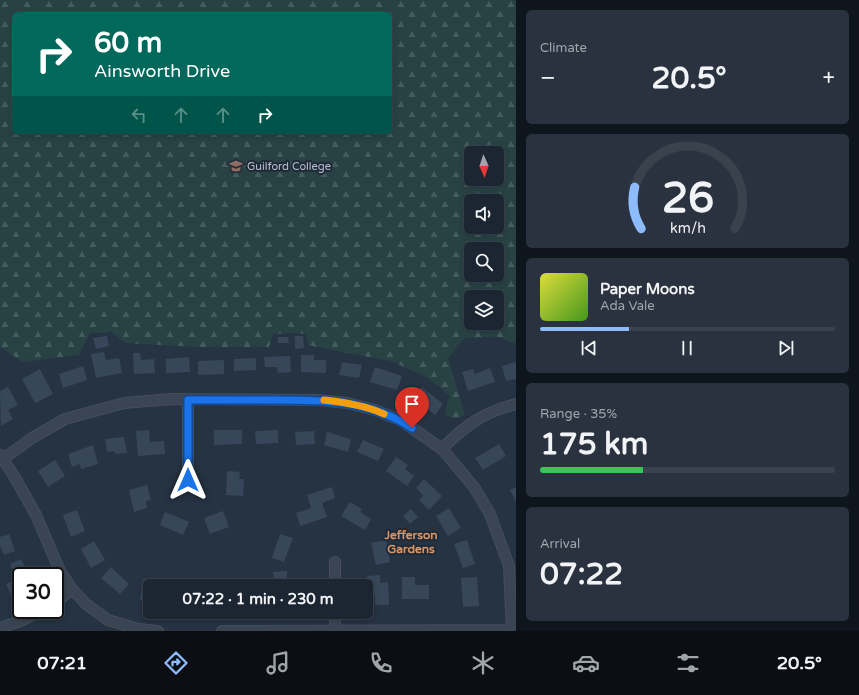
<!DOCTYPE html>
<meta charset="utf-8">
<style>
:root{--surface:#1c2632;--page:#29323e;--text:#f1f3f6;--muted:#a0a5ac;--line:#3a434d;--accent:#8dbbfc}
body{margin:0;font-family:"Varela Round",sans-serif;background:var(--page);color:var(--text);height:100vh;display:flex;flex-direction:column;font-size:15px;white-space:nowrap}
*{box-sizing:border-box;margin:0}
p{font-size:13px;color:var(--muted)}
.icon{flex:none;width:22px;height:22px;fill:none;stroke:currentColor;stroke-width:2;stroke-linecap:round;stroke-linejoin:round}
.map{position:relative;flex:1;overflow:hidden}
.side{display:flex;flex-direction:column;gap:10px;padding:10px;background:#0f151c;width:343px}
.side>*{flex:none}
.hud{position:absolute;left:12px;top:12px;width:380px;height:122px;border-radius:6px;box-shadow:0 2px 6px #0003,0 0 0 1px var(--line);background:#00695c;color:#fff;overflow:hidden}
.needle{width:26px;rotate:177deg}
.controls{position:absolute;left:464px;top:146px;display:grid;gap:8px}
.controls a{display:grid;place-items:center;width:40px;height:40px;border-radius:6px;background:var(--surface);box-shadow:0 2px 6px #0003,0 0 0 1px var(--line);font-size:20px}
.speed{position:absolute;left:12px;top:567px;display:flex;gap:8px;font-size:20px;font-weight:700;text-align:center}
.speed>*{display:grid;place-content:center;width:52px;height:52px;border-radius:50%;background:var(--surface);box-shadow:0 2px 6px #0003,0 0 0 1px var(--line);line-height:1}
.speed .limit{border:2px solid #111;border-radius:6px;background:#fff;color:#111}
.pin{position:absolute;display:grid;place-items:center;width:34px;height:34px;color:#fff;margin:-41px -17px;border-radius:50% 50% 50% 0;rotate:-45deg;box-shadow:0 0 4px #0007}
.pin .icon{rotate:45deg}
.me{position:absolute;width:44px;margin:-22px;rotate:0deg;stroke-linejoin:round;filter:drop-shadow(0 0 3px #0008)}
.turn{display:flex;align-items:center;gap:14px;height:84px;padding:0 16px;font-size:18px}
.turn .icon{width:52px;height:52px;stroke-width:2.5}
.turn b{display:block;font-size:28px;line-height:34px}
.lanes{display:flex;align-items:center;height:38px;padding:0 16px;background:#0003;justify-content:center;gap:20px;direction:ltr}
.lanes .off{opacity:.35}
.big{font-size:30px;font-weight:700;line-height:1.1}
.side .widget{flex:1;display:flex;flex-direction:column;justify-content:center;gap:6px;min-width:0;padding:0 14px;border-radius:6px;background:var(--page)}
.side .dial{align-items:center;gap:0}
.dial svg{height:104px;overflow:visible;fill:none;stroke:var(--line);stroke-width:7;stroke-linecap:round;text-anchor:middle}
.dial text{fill:var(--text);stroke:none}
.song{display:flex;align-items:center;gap:12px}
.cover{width:48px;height:48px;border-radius:6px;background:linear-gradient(135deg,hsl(60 70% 55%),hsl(100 70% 35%))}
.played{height:4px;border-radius:2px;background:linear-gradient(90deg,var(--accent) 30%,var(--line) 30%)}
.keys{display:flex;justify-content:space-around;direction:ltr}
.heat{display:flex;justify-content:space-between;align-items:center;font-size:22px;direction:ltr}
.charge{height:6px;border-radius:3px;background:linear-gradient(90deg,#34c759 35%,var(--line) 0)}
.trip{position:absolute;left:143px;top:579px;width:230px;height:40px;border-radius:6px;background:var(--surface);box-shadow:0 2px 6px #0003,0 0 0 1px var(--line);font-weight:700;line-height:40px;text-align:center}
.tabs{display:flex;height:64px;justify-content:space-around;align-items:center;background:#0b0f14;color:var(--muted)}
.tabs .icon{width:28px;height:28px}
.tabs .on{color:var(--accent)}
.tabs b{font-size:18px;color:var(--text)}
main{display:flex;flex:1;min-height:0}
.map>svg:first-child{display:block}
.forest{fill:url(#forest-firs);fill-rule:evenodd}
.building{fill:#374759}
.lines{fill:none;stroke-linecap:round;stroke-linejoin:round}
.street-casing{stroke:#444e5c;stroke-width:12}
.street{stroke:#3a4553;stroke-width:10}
.route-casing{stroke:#114b97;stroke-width:10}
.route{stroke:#1a73e8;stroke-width:7}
.slow{stroke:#f59e0b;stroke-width:7}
.labels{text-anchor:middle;stroke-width:4;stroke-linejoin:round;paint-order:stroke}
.poi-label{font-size:11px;fill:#b7c0cd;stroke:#1f2a38;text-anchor:start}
.neighbourhood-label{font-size:12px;font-weight:bold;fill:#da9565;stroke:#1f2a38}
</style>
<main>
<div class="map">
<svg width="516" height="631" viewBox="0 0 516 631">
<defs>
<pattern id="forest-firs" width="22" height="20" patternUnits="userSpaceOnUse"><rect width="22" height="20" fill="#284244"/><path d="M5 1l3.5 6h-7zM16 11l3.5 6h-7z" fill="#455c5e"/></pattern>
</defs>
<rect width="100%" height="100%" fill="#263343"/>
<path class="forest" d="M 0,0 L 516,0 L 516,344 L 500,337 L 465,338 L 448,358 L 465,415 L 456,419 L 445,415 L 450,396 L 428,378 L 391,361 L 347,353 L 308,345 L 306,334 L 294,333 L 273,334 L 269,347 L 197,347 L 125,343 L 112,332 L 90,333 L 79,355 L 23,362 L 0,347 ZM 14,14 L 390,14 L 390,132 L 14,132 ZM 471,153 L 497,153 L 497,179 L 471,179 ZM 471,201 L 497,201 L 497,227 L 471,227 ZM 471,249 L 497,249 L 497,275 L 471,275 ZM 471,297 L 497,297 L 497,323 L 471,323 Z"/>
<path class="building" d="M 107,336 L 109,346 L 96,349 L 93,338 Z
M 295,336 L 303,336 L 304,348 L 295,349 Z
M 278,337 L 288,337 L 289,343 L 278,343 Z
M 104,352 L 106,360 L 119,358 L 122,373 L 96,378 L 91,354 Z
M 133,353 L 140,353 L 141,360 L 154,359 L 155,373 L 134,374 Z
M 301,355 L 314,355 L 314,360 L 326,360 L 326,373 L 301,372 Z
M 290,356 L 291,372 L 278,373 L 277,367 L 265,367 L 264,357 Z
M 189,357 L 190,372 L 166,373 L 166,359 Z
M 256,358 L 256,370 L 234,371 L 234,359 Z
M 224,360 L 224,374 L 198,375 L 198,361 Z
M 342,362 L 362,365 L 359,378 L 339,375 Z
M 516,362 L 516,379 L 506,381 L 502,366 Z
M 83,366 L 87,380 L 63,388 L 59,374 Z
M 375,367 L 402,376 L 397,390 L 370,382 Z
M 490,368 L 495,382 L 468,391 L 462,372 L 473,369 L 475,374 Z
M 40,369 L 53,394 L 35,403 L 22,379 Z
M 8,387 L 18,405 L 8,410 L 13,419 L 1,426 L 0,391 Z
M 422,387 L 443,404 L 435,415 L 418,401 L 422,397 L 417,393 Z
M 149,430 L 150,442 L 164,441 L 165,454 L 138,456 L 136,431 Z
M 214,430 L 242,430 L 242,444 L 214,445 Z
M 278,430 L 278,443 L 256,444 L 255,431 Z
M 314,431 L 315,444 L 296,445 L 295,432 Z
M 327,432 L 351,439 L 348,452 L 324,445 Z
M 124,437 L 127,453 L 115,454 L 115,451 L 107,452 L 105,439 Z
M 363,440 L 384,449 L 378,461 L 357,452 Z
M 499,444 L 506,456 L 483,470 L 475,458 Z
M 93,445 L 98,464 L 81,469 L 80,464 L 72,467 L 68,454 Z
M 396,457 L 408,465 L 405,469 L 414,476 L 407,486 L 386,471 Z
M 55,460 L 65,476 L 48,487 L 38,471 Z
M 227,471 L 240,472 L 239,479 L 244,479 L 243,496 L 226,495 Z
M 424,479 L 442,496 L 429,510 L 419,500 L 423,495 L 416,488 Z
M 147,485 L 151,500 L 146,501 L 147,508 L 134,512 L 129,490 Z
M 332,487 L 335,498 L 322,503 L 327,517 L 300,526 L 296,513 L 311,508 L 307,495 Z
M 516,487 L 516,502 L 510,490 Z
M 350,502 L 362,509 L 360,512 L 371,519 L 365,530 L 341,516 Z
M 449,508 L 461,528 L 448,536 L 436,516 Z
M 411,509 L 418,517 L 410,524 L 403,516 Z
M 77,510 L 85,531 L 71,537 L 63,515 Z
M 223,511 L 229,527 L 210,534 L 204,518 Z
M 165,512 L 189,522 L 183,535 L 160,525 Z
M 9,534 L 15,551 L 4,555 L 0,546 L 0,537 Z
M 280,534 L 293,538 L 284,562 L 272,558 Z
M 386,540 L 390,562 L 376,565 L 371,543 Z
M 467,540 L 475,564 L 463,568 L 454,544 Z
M 94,541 L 105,560 L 91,568 L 81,549 Z
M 21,559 L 29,576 L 21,576 L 21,591 L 11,595 L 6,584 L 16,579 L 10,564 Z
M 111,567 L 129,584 L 120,594 L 101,578 Z
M 287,571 L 287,583 L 274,584 L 273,572 Z
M 380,575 L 380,583 L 388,582 L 389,605 L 375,605 L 375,595 L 366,595 L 366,586 L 362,586 L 362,581 L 368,581 L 367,576 Z
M 402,577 L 415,577 L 415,585 L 429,585 L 429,599 L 402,599 Z
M 477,577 L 479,606 L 463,607 L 461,578 Z
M 143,579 L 150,581 L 150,601 L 140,600 Z"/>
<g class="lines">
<defs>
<path id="street" d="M 188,400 L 188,480
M 442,449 C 464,426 484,412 516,404
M 0,455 L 14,476 L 36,515 L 60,571 L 72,589 L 86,604 L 108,620 L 138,629 L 158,631
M 3,459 L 32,438 L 65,419 L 124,403 L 172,399 L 318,400 L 347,403 L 375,410 L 402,421 L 442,449 L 474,487 L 490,514 L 509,566 L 512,631
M 335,562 L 335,586
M 55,603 L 72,589
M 335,612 L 335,630
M 0,628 L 23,620 L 42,610
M 222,631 L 512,630"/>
</defs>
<use href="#street" class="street-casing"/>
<use href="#street" class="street"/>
</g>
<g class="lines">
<defs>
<path id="route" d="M 188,480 L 188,400 C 216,400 243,400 271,400 C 321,400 368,399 412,428"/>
</defs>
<use href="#route" class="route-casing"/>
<use href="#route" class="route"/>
<path class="slow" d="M 324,400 C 344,402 364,405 384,414"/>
</g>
<defs>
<symbol id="university-bare" viewBox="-9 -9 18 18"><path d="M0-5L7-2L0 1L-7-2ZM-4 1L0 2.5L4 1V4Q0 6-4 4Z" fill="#8d6e63" stroke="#1f2a38" stroke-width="2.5" paint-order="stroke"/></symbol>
</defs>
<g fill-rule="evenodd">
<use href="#university-bare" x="226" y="156" width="20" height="20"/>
</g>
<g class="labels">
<g class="poi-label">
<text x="247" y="170">Guilford College</text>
</g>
<g class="neighbourhood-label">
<text x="411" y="539">Jefferson<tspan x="411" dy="14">Gardens</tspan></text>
</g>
</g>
</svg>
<div class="controls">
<a><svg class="needle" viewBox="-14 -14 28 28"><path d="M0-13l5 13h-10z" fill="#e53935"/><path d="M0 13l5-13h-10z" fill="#a0a5ac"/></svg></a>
<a><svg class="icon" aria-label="sound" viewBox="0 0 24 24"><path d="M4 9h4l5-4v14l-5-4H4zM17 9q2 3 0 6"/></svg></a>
<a><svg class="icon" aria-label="search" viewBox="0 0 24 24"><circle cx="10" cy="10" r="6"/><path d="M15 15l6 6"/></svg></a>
<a><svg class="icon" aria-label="layers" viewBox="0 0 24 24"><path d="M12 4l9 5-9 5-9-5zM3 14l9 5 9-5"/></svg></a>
</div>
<div class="speed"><div class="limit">30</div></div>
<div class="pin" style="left:412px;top:428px;background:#d93025"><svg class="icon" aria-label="arrive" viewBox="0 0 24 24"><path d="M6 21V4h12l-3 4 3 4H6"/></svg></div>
<svg class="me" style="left:188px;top:480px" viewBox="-20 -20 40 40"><path d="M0-17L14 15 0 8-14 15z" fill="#1a73e8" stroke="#fff" stroke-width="4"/></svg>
<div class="trip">07:22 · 1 min · 230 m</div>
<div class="hud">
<div class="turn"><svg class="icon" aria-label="right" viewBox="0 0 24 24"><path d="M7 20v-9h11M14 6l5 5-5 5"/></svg><div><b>60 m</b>Ainsworth Drive</div></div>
<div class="lanes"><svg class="icon off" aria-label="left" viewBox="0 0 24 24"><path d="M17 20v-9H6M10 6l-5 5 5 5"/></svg><svg class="icon off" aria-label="ahead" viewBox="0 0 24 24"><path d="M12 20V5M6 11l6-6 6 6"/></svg><svg class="icon off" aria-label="ahead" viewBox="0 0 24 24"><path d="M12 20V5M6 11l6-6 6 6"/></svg><svg class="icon" aria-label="right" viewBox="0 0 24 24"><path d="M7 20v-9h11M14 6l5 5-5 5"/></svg></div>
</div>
</div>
<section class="side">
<div class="widget"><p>Climate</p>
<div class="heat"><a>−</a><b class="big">20.5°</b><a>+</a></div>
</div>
<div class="widget dial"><svg viewBox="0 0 100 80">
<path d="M14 69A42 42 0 1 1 86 69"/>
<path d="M14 69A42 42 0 0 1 9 37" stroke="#8dbbfc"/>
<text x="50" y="56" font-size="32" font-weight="700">26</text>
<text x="50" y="72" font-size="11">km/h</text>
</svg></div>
<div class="widget">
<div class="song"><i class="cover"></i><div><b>Paper Moons</b><p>Ada Vale</p></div></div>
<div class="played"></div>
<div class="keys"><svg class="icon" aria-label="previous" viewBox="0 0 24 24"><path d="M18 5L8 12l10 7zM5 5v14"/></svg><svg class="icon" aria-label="pause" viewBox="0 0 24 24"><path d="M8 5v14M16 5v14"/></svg><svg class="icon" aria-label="next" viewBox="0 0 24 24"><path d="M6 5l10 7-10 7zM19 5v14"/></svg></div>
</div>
<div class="widget"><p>Range · 35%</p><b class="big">175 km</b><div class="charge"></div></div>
<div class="widget"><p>Arrival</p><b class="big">07:22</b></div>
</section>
</main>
<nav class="tabs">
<b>07:21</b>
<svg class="icon on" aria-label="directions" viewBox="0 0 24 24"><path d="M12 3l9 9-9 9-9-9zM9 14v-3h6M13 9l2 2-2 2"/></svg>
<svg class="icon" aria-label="music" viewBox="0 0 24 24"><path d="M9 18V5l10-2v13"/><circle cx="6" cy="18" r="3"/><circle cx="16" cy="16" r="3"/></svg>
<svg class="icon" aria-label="phone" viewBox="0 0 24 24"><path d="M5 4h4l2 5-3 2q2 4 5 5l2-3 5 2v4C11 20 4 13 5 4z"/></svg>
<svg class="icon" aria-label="climate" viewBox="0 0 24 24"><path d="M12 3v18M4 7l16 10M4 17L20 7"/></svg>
<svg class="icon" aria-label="car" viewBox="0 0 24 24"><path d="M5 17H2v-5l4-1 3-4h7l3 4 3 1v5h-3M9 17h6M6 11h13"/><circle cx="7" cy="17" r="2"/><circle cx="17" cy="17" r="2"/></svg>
<svg class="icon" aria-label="filters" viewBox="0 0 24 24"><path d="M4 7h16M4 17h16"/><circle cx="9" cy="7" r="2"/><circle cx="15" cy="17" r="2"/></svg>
<b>20.5°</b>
</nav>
